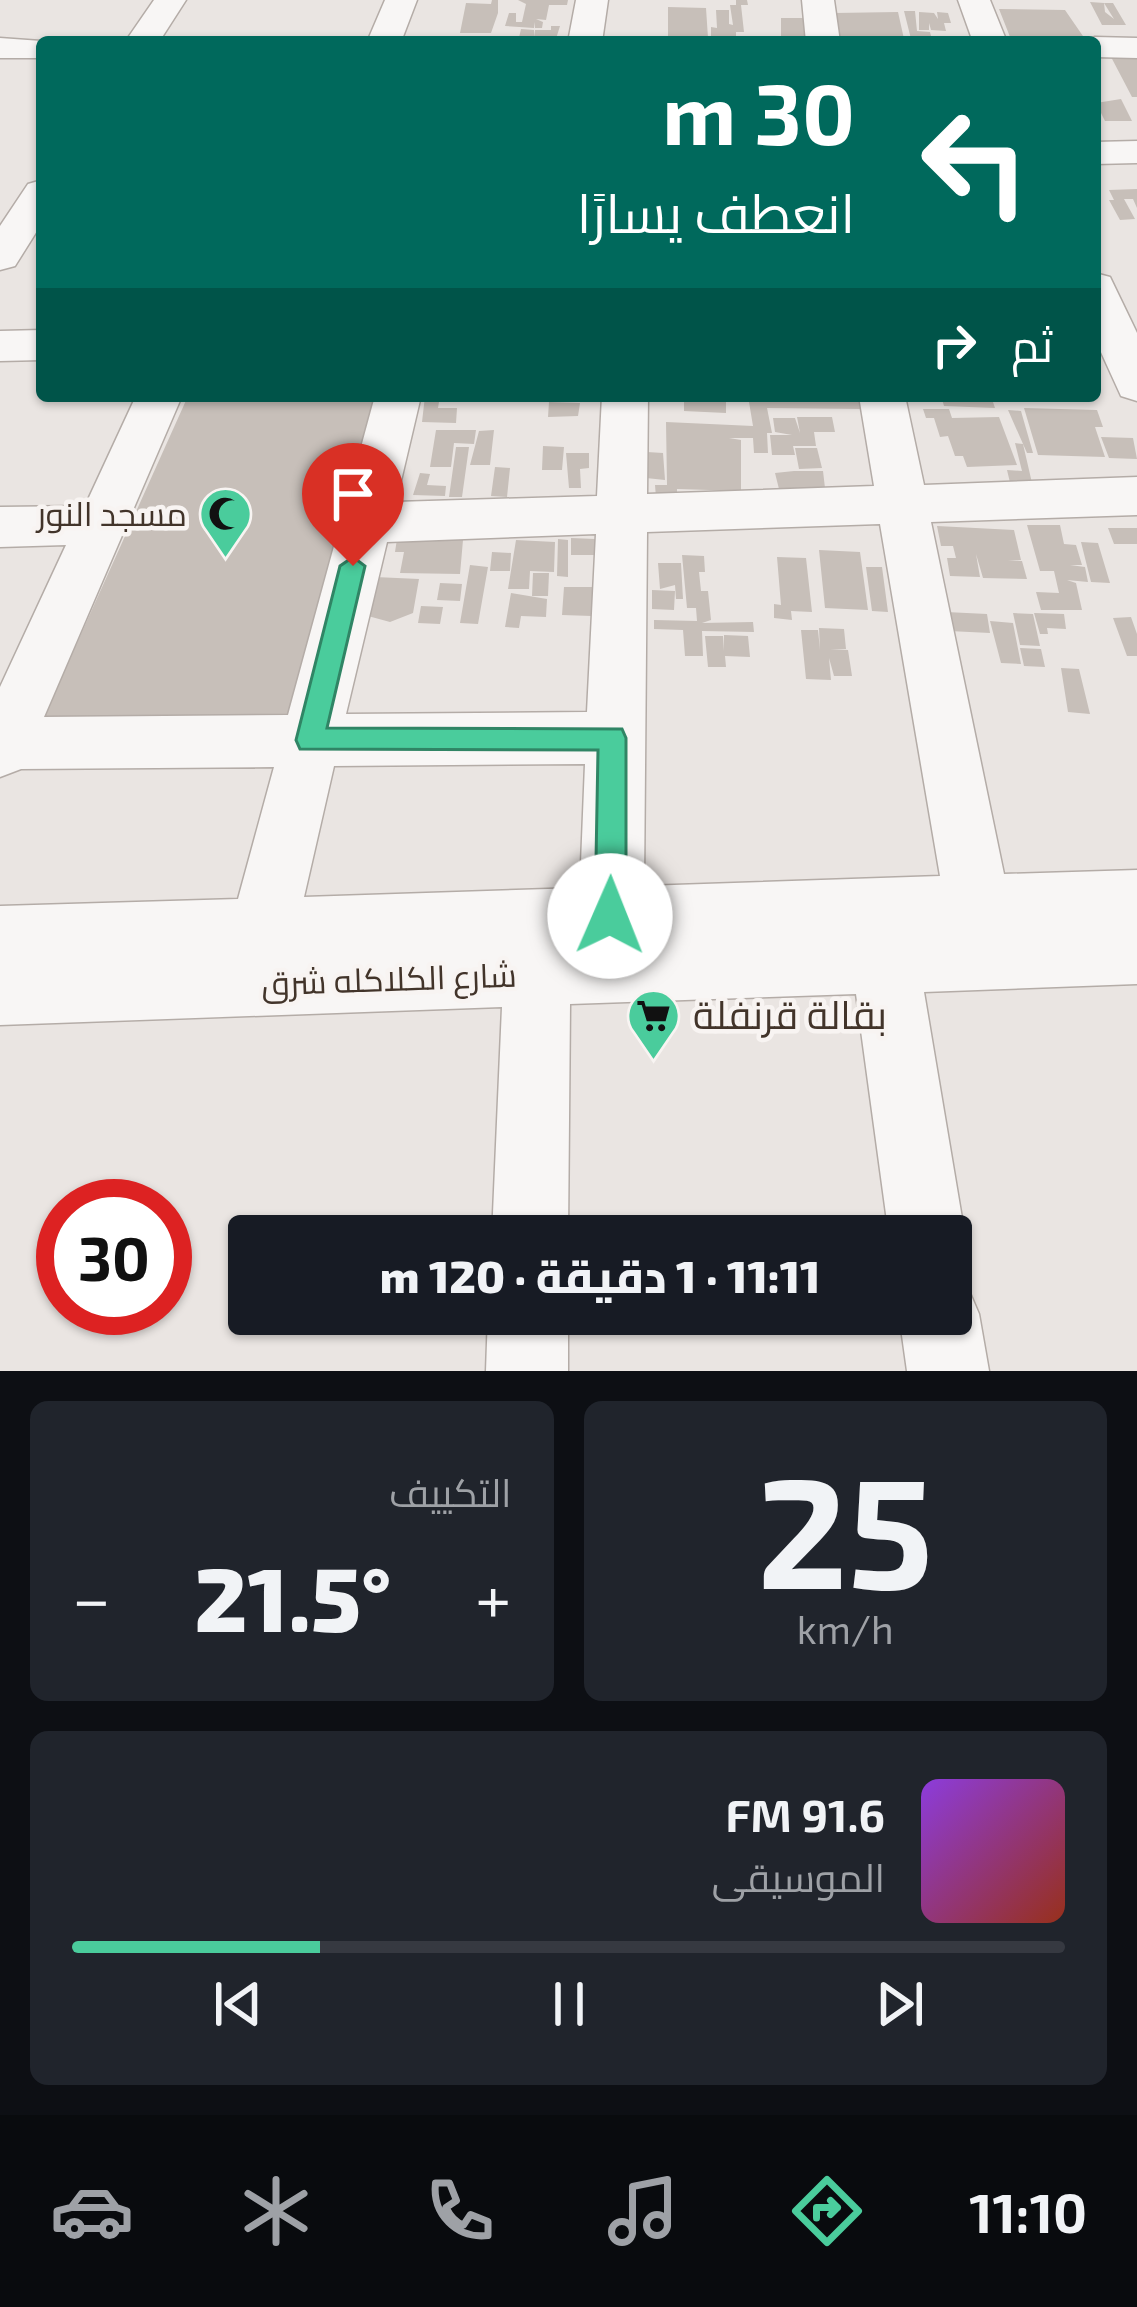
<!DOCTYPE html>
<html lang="ar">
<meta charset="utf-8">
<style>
:root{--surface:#171b24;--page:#20242c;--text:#f1f3f6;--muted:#9ea1a6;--line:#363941;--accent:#4acc9c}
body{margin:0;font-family:"Exo 2",Cairo,sans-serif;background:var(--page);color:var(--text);direction:rtl;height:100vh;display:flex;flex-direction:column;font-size:45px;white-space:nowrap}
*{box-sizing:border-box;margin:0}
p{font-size:39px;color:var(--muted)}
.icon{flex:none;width:66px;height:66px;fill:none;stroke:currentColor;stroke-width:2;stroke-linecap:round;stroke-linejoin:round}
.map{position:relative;height:1371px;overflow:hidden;direction:ltr}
.panel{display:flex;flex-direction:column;gap:30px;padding:30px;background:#0d0f14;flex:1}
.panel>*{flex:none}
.hud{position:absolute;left:36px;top:36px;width:1065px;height:366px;border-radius:12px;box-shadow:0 3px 9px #0004;direction:rtl;background:#00695c;color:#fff;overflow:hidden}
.speed{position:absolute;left:36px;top:1179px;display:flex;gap:24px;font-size:60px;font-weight:700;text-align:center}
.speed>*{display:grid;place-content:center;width:156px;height:156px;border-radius:50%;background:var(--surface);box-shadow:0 3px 9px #0004;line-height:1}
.speed .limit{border:18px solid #d22;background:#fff;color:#111}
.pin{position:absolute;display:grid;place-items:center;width:102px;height:102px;color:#fff;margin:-123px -51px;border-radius:50% 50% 50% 0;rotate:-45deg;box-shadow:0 0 12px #0007}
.pin .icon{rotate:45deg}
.me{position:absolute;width:132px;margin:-66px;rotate:1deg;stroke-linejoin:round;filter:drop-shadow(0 0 9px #0008)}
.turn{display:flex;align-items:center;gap:42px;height:252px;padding:0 48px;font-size:54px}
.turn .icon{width:156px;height:156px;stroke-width:2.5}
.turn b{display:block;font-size:84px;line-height:102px}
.then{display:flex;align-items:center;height:114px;padding:0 48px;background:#0003;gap:24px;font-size:45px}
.big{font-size:90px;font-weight:800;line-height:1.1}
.panel .tile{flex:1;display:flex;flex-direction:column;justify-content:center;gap:18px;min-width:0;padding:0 42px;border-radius:18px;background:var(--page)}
.panel .dial{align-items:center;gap:0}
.dial b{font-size:156px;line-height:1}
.song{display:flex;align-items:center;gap:36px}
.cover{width:144px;height:144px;border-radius:18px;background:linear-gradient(135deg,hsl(270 70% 55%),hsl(10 70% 35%))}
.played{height:12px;border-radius:6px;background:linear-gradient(90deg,var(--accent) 25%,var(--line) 25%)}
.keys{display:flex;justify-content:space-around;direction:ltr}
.heat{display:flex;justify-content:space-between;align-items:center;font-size:66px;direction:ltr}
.panel .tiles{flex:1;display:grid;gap:30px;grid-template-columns:1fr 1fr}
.tile:last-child{grid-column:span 2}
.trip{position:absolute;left:228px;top:1215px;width:744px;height:120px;border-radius:12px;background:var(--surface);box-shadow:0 3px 9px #0004;font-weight:800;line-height:120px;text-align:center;direction:rtl}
.tabs{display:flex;height:192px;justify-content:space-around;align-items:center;background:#090b0e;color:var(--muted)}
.tabs .icon{width:84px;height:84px}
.tabs .current{color:var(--accent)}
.tabs b{font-size:54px;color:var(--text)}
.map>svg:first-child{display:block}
.building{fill:#c7bfb9}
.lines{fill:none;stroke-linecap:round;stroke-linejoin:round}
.minor-casing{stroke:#b4aca7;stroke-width:3}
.minor{fill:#f8f6f5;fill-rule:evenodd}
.route{fill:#4acc9c;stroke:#308565;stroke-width:3}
.labels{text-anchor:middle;stroke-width:9;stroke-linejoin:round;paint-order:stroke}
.poi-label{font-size:33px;fill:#42342a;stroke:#f8f4f2;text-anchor:end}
.street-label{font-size:33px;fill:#42342a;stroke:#f8f4f2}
.near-poi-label{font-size:39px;fill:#42342a;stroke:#f8f4f2;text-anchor:start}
</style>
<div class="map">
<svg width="1137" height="1371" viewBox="0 0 1137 1371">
<rect width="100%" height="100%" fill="#eae5e2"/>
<path class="building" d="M 492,0 L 498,0 L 498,13 L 491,33 L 460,33 L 466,3 L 491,4 Z
M 518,0 L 568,0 L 567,5 L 549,5 L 546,20 L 536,19 L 543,22 L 542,28 L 535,28 L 535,22 L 534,28 L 505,26 L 509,13 L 516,13 L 516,22 L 522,22 L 526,4 Z
M 736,0 L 747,0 L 748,5 L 741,5 L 744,32 L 736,32 L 736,42 L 716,42 L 711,38 L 711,27 L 717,28 L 716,10 L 729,10 L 729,24 L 733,25 L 730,5 L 736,5 Z
M 1090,2 L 1104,3 L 1105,12 L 1114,19 L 1104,3 L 1113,3 L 1126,25 L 1102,25 Z
M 668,7 L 706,8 L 708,38 L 668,37 Z
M 999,9 L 1065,10 L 1085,39 L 1012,42 Z
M 904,11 L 915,11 L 917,31 L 930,32 L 932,40 L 911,39 Z
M 898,12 L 904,39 L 838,37 L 834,13 Z
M 919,12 L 934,13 L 938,19 L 937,12 L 948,13 L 951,23 L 944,23 L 946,31 L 931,30 L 929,23 L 929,30 L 919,30 Z
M 781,18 L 806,18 L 810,41 L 781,40 Z
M 551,26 L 560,26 L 555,42 L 518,42 L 521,29 L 534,30 L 535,37 L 535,30 L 551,30 Z
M 1110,55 L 1137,56 L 1137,97 L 1132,97 Z
M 1121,99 L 1132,121 L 1105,121 L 1096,103 Z
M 1137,189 L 1137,208 L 1133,199 L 1124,199 L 1135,219 L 1120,220 L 1109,200 L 1114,200 L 1109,190 Z
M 188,396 L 385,396 L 291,725 L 41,723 Z
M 425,396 L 440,396 L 438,408 L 457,408 L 456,423 L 422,422 Z
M 684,396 L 726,396 L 726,413 L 684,411 Z
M 748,396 L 860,396 L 863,409 L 767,408 L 772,433 L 767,433 L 768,453 L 754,453 L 753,438 L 729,438 L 741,440 L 741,491 L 677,489 L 677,499 L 656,498 L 655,485 L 667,485 L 666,422 L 753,426 Z
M 941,396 L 991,396 L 995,408 L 944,406 Z
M 549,402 L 580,403 L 578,416 L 548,417 Z
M 1024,408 L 1097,410 L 1103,427 L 1095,427 L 1105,457 L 1038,455 Z
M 923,409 L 949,409 L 952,418 L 999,417 L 1017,465 L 967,467 L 963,456 L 955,456 L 948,436 L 940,437 L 934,418 L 926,418 Z
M 1008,410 L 1021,411 L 1033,453 L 1027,453 Z
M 797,417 L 832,417 L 835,432 L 814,432 L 816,446 L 793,446 L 795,455 L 772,455 L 770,435 L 792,435 L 775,432 L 773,418 L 795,418 L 800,433 Z
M 436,430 L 476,430 L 474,444 L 454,443 L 451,467 L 430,467 Z
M 494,430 L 490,465 L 470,465 L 479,431 Z
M 1101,437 L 1133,438 L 1137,459 L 1109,458 Z
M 1015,443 L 1023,444 L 1035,496 L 1013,495 L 1007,470 L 1022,471 Z
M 543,446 L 564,447 L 562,470 L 542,470 Z
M 456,447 L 469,447 L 462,497 L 449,497 Z
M 795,448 L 817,448 L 822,468 L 799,469 Z
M 647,452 L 663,453 L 665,480 L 646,478 Z
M 566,453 L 589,453 L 589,468 L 580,469 L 581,488 L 569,488 Z
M 495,467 L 510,468 L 507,497 L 491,496 Z
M 794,471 L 823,471 L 825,488 L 779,489 L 775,473 Z
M 420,473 L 430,474 L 427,485 L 446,486 L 445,496 L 413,495 Z
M 1027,525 L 1060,525 L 1064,544 L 1076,545 L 1082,565 L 1070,565 L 1085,567 L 1088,582 L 1067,580 L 1076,583 L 1082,610 L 1041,610 L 1036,592 L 1059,593 L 1054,571 L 1040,571 Z
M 937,526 L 1014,530 L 1021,560 L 1008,561 L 1022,561 L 1027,579 L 983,578 L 976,554 L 980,577 L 950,576 L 947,558 L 956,558 L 953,546 L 941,546 Z
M 1108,528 L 1137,528 L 1137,544 L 1114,544 Z
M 571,538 L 595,539 L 595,555 L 571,555 Z
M 397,539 L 463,540 L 460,574 L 400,573 L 404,552 L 395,552 Z
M 558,539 L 568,540 L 568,577 L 557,576 Z
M 516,540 L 555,542 L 554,572 L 530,571 L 529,589 L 508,589 Z
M 1081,542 L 1098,543 L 1110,583 L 1091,582 Z
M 819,550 L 860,552 L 868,610 L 825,608 Z
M 492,552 L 511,553 L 510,571 L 490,571 Z
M 682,555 L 704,556 L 705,572 L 699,572 L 701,591 L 708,591 L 711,620 L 702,623 L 753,622 L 754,632 L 702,631 L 703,656 L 685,656 L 683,630 L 654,629 L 654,620 L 697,621 L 696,608 L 687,608 Z
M 777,557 L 806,558 L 812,612 L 791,611 L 792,620 L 774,618 L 774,604 L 781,605 Z
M 658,563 L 681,563 L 683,599 L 676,599 L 675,585 L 660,589 Z
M 470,565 L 488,567 L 478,624 L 460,623 Z
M 866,567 L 882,567 L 888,612 L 872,611 Z
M 533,573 L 549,573 L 548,596 L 532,596 Z
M 375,577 L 419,579 L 413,613 L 390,622 L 368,616 Z
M 440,583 L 462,584 L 460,601 L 437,600 Z
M 564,587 L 593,587 L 592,616 L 562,615 Z
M 652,590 L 675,591 L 674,610 L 652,609 Z
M 511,593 L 547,599 L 546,617 L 521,616 L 519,628 L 505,627 Z
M 421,606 L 443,607 L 440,624 L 418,623 Z
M 946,612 L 987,614 L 990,633 L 949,631 Z
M 1013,613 L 1033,614 L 1040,646 L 1020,645 Z
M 1034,613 L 1064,614 L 1066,629 L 1047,628 L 1048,634 L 1040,634 Z
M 1131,617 L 1137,634 L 1137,656 L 1127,656 L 1113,618 Z
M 990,621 L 1013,623 L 1021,664 L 1001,663 Z
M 819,628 L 844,629 L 846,649 L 830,649 L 848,650 L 852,676 L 834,676 L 829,658 L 831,680 L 806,679 L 801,630 L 818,630 L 820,650 Z
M 724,635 L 748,636 L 750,657 L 725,656 L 726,667 L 708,667 L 705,636 L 723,636 L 724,651 Z
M 1020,648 L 1041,649 L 1045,667 L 1024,666 Z
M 1061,668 L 1079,669 L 1090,714 L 1068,712 Z"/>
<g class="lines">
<defs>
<path id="minor" d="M 154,0 L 186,0 L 159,42 L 125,42 Z
M 385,0 L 417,0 L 401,42 L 367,42 Z
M 576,0 L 608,0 L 602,42 L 568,42 Z
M 802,0 L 834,0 L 840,42 L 806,42 Z
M 958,0 L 990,0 L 1007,42 L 973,42 Z
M 1095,37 L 1137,38 L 1137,58 L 1095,57 L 1095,42 L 1081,42 Z
M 0,38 L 55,42 L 42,42 L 42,58 L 0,58 Z
M 1137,141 L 1137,163 L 1095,164 L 1095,142 Z
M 42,180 L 42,223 L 15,266 L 0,270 L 0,226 L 28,184 Z
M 1095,273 L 1110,277 L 1137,333 L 1137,401 L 1121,396 L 1095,339 Z
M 42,330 L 42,360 L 0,361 L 0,331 Z
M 136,396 L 182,396 L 44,717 L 288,715 L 375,396 L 421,396 L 396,502 L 597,496 L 602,396 L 648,396 L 647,494 L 874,486 L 859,396 L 905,396 L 924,485 L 1137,477 L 1137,515 L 931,522 L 1004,874 L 1137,870 L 1137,984 L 924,992 L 965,1236 L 954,1263 L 951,1236 L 889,1236 L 856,994 L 570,1004 L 568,1236 L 492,1236 L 502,1007 L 0,1025 L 0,906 L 238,899 L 274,767 L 21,769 L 0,777 L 0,687 L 66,545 L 0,547 L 0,507 L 85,506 ZM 880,524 L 940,876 L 644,886 L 647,532 ZM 596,534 L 587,712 L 346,714 L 387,542 ZM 585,764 L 580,888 L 304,897 L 334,766 Z
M 951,1279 L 967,1286 L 979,1314 L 989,1371 L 907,1371 L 899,1314 L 951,1314 Z
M 488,1314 L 568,1314 L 568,1371 L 486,1371 Z"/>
</defs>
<use href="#minor" class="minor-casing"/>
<use href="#minor" class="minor"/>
</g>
<path class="route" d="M 353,557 L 365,566 L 327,728 L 622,729 L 626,738 L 626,916 L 622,927 L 610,931 L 599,927 L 595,916 L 598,750 L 300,749 L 296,740 L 340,566 Z"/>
<defs>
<symbol id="mosque-pin" viewBox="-11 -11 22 30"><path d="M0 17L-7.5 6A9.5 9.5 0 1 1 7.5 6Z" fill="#4acc9c" stroke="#f8f4f2"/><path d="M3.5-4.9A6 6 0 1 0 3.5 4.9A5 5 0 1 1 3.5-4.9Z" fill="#111"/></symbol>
<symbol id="supermarket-pin" viewBox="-11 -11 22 30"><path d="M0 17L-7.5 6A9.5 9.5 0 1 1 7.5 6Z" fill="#4acc9c" stroke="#f8f4f2"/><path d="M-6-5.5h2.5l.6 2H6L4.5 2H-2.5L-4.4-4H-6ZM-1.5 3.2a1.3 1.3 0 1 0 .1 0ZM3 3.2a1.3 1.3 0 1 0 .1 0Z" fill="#111"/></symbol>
</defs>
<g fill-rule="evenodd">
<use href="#mosque-pin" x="196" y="484" width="59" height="81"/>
<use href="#supermarket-pin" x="624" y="986" width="59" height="81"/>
</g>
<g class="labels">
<g class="poi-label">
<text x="187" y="526">مسجد النور</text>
</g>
<g class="street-label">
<text transform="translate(389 979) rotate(-2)" y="12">شارع الكلاكله شرق</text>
</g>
<g class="near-poi-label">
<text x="693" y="1029">بقالة قرنفلة</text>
</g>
</g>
</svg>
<div class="speed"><div class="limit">30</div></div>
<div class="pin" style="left:353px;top:566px;background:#d93025"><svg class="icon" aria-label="arrive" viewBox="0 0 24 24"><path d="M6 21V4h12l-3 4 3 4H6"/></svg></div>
<svg class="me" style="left:610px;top:916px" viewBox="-20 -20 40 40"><circle r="19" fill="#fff"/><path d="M0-13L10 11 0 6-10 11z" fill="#4acc9c"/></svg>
<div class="trip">11:11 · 1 دقيقة · 120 m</div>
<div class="hud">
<div class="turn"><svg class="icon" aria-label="left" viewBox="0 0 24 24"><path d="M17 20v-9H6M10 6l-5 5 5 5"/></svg><div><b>30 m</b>انعطف يسارًا</div></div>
<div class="then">ثم<svg class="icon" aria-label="right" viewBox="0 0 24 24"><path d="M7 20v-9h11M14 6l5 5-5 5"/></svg></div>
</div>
</div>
<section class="panel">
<div class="tiles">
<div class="tile dial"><b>25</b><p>km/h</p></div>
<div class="tile"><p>التكييف</p>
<div class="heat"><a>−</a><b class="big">21.5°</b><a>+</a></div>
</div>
<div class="tile">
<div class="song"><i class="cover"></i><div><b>91.6 FM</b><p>الموسيقى</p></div></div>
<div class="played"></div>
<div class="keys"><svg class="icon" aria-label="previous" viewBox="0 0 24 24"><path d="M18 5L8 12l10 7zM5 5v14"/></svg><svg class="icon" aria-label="pause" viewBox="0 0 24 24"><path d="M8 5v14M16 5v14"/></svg><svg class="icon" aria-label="next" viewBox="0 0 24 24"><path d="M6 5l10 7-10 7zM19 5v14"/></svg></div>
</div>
</div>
</section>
<nav class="tabs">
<b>11:10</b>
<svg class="icon current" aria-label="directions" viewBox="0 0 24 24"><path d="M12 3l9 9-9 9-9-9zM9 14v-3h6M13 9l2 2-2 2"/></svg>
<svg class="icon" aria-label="music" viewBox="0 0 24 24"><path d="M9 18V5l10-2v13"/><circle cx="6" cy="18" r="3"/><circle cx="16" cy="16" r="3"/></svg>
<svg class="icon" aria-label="phone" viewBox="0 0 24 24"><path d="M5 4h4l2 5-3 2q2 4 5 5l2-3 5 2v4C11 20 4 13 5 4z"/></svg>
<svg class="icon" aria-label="climate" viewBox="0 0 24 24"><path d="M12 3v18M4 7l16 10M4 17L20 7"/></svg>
<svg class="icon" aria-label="car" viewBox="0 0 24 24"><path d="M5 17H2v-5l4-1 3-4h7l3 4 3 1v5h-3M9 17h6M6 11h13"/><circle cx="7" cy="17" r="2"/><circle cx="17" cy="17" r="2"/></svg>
</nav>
